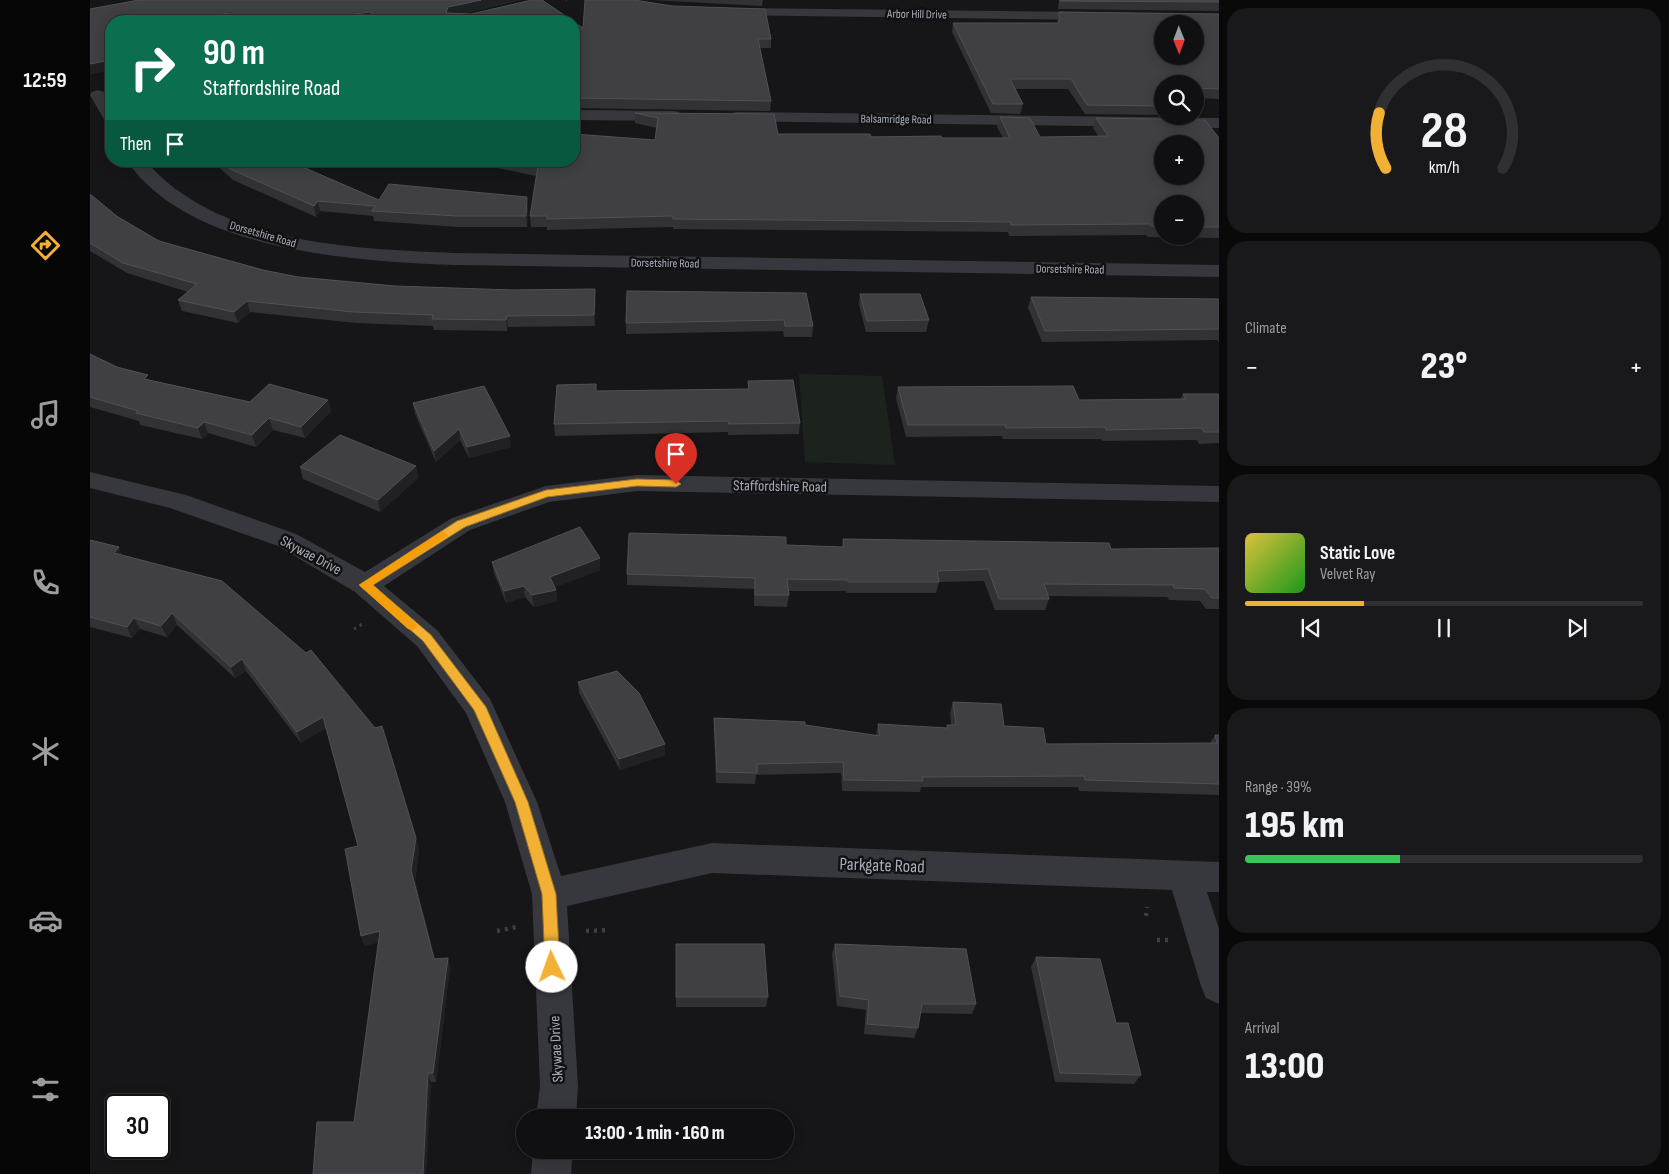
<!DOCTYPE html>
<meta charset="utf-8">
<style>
:root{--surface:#101012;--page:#19191b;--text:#f1f3f6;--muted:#9c9d9f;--line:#303032;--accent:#f2b134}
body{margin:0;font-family:"Sofia Sans Condensed",sans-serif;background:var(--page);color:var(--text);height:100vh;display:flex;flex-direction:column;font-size:19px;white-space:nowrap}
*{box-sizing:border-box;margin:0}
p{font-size:16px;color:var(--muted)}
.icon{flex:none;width:28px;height:28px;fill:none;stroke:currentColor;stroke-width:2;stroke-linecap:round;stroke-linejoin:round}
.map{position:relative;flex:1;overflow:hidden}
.drawer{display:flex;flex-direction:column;gap:8px;padding:8px;background:#09090a;width:450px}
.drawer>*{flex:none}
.banner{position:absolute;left:15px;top:15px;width:475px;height:152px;border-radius:20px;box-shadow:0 2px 12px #0003,0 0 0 1px var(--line);background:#0b6e4f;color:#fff;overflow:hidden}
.needle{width:32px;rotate:179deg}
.tools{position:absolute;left:1064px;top:15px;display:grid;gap:10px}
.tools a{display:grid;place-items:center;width:50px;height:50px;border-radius:50%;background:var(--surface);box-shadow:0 2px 12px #0003,0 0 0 1px var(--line);font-size:25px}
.speed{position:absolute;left:15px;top:1094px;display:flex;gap:10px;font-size:25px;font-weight:700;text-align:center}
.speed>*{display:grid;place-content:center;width:65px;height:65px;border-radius:50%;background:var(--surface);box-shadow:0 2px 12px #0003,0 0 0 1px var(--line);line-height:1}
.speed .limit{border:2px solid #111;border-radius:8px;background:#fff;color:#111}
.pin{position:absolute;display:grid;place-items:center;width:42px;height:42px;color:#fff;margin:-51px -21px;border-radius:50% 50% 50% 0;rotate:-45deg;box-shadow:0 0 5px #0007}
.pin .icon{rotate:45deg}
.me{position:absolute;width:55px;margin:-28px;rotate:357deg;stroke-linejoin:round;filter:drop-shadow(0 0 4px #0008)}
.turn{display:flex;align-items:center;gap:18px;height:105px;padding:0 15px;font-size:22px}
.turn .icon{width:65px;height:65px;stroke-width:2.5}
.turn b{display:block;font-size:35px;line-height:42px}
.then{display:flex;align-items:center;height:48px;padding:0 15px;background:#0003;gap:10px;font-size:19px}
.big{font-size:38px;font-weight:800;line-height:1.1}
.drawer .widget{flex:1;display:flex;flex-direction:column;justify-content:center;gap:8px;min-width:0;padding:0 18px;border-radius:20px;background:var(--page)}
.drawer .dial{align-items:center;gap:0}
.dial svg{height:130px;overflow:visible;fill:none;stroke:var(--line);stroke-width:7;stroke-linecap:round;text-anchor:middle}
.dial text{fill:var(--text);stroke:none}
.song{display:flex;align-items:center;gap:15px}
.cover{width:60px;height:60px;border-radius:8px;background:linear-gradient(135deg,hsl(50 70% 55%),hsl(120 70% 35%))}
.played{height:5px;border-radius:2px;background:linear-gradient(90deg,var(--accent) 30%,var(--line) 30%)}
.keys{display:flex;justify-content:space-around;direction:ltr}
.heat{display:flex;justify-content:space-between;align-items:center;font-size:28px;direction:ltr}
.charge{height:8px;border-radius:4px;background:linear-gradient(90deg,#34c759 39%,var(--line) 0)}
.trip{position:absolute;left:426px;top:1109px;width:278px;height:50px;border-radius:25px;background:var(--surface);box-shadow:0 2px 12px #0003,0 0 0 1px var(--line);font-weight:800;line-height:50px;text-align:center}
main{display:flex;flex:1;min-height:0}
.menu{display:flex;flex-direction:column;width:90px;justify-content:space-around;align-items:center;background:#060607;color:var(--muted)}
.menu .icon{width:35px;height:35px}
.menu .active{color:var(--accent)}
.menu b{font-size:22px;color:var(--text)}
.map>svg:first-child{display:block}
.green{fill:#1c231d}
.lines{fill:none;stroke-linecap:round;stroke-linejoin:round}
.path-far2{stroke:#3d3f44;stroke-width:2;stroke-dasharray:1 2;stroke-linecap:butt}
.path-far1{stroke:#3d3f44;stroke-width:3;stroke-dasharray:2.5 4;stroke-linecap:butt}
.path{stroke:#3d3f44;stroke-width:4.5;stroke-dasharray:3 5;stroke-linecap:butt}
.street{fill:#37383d;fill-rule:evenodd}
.wall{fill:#323236;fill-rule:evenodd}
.shaded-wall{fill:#212124}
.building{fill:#3f3f44;stroke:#4f5156;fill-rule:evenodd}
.route{fill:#f2b134;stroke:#9d7322}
.slow{fill:#f59e0b}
.labels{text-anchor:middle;stroke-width:5;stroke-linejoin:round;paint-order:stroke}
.far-street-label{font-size:12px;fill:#a8adb8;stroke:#111113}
.street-label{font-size:15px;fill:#a8adb8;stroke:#111113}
.near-street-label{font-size:18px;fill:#a8adb8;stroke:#111113}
</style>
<main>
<nav class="menu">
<b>12:59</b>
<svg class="icon active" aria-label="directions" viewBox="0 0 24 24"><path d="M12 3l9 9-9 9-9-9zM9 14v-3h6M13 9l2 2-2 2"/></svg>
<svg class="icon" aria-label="music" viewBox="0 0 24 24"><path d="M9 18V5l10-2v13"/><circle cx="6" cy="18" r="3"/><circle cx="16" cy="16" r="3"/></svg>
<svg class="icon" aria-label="phone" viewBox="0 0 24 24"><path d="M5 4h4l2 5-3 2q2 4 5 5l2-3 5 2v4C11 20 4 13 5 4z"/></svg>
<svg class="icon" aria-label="climate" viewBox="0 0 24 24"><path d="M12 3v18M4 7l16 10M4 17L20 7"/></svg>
<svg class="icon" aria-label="car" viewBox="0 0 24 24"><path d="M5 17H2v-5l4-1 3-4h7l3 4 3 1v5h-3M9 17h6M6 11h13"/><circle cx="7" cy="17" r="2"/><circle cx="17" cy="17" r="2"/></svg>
<svg class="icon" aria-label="filters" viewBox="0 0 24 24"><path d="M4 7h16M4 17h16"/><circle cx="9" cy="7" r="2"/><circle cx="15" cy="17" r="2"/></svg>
</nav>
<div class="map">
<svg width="1129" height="1174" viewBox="0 0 1129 1174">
<rect width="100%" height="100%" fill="#161618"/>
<path class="green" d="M 709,374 L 792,376 L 805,465 L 715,462 Z"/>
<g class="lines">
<path class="path-far2" d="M 476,0 L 479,1"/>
<path class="path-far1" d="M 264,629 L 274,623"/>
<path class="path" d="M 1056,916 L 1057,907
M 407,931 L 426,927
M 496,931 L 519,930
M 1067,940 L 1079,940"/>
<path class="street" d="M 638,8 L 1005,12 L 1012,16 L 1005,20 L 633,15 L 631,12 L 633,9 Z
M 8,90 L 14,92 L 21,104 L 21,122 L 15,121 L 0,95 L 2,92 Z
M 484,110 L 583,111 L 589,112 L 591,116 L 589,120 L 583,121 L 484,120 Z
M 648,112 L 1129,118 L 1129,128 L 642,121 L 640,117 L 642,113 Z
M 37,161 L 56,161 C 126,244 264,249 365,253 L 1129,265 L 1129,277 L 365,265 C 264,261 100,252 37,161 Z
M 0,472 L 96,495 L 206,534 L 275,572 L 362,518 L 456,486 L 547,475 L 1129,486 L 1129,502 L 547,491 L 459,502 L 380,530 L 294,586 L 347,630 L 400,699 L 447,802 L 471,876 L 622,843 L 1129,862 L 1129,892 L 1117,892 L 1129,929 L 1129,1004 L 1116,998 L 1111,986 L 1082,890 L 622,873 L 477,906 L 488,1086 L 486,1118 L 446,1118 L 450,1086 L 442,894 L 415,802 L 376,713 L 327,646 L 265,592 L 188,546 L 80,508 L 0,488 Z
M 443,1150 L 483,1150 L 481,1174 L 441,1174 Z"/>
</g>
<path class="wall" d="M 49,0 L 431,0 L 371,14 L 381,14 L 442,0 L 452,0 L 483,21 L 21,21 L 21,70 L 0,74 L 0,9 Z
M 562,0 L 673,0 L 672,6 Z
M 969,0 L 1129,0 L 1129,11 L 968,9 Z
M 969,12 L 1129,14 L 1129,99 L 1105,98 L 1105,84 L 1072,84 L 1072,115 L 995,114 L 978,89 L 925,89 L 933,104 L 930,114 L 901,113 L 862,32 L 863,23 L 967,23 Z
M 484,22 L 493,28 L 681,39 L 681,48 L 670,48 L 681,101 L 680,111 L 484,108 Z
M 545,113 L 688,134 L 852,138 L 913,138 L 907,127 L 910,117 L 950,137 L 1009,137 L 1003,128 L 1006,118 L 1129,138 L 1129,238 L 1058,237 L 1056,235 L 919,236 L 918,232 L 583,229 L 583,227 L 457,230 L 457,227 L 441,227 L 440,216 L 446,176 L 376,161 L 484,161 L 565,140 L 567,128 L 545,123 ZM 1072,204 L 1105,204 L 1105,236 L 1072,236 Z
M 122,161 L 199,161 L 289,200 L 438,207 L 437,227 L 368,227 L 284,221 L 283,216 L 230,211 L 226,217 L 143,180 Z
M 0,194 L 28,217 L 69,241 L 173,270 L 208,277 L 305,286 L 422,290 L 505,289 L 505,326 L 418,327 L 417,331 L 344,330 L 343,326 L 266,323 L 160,312 L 148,323 L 92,311 L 88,300 L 98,292 L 37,273 L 0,251 Z
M 537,291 L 723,326 L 722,337 L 694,337 L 693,331 L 536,334 Z
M 770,294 L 839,320 L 836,332 L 776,332 L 769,305 Z
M 941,297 L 1129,299 L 1129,343 L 1127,340 L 952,342 L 938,308 Z
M 0,354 L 27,367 L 60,380 L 160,402 L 238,400 L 241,411 L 215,438 L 183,430 L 166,447 L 118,433 L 112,439 L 50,425 L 49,421 L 0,407 Z
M 658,381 L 710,423 L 709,434 L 638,435 L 638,432 L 465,436 L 464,424 L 506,391 L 658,389 Z
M 808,387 L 989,400 L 1091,399 L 1093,394 L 1129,394 L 1129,443 L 1109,444 L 1107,440 L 1012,441 L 1011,439 L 913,439 L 912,436 L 816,437 L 806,398 Z
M 323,403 L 421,447 L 379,458 L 370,440 L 346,462 L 325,414 Z
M 326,466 L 328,478 L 290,512 L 213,479 L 210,467 Z
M 753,539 L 1021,549 L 1129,548 L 1129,609 L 1116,609 L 1110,601 L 1079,600 L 1077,597 L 958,596 L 959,599 L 955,610 L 905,610 L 894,581 L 849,582 L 846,593 L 756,593 L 756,591 L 698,591 L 699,595 L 697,607 L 664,606 L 664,589 L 537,585 L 537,574 L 696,545 L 752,547 Z
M 0,540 L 32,555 L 132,581 L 329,849 L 325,881 L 345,959 L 358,958 L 360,968 L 346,1082 L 341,1082 L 336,1174 L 223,1174 L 264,1122 L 288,942 L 275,946 L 271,936 L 268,846 L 236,728 L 211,743 L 156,671 L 145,678 L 87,625 L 77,637 L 50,629 L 42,638 L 0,627 Z
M 510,558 L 510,570 L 465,587 L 466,590 L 467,601 L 444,607 L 435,597 L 416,603 L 404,573 L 402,562 Z
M 488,682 L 575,744 L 575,755 L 530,770 L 489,693 Z
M 863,702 L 914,726 L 956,744 L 1120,743 L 1125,735 L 1129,735 L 1129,795 L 989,791 L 988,787 L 831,787 L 830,792 L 752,791 L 751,773 L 666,775 L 665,784 L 626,783 L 624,729 L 624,718 L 715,725 L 786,735 L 788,724 L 856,728 L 857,725 L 861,725 L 860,713 Z
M 586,944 L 678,997 L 676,1007 L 586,1007 Z
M 745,944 L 886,1004 L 882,1014 L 830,1013 L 828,1028 L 824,1038 L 774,1034 L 776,1010 L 747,1006 L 742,954 Z
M 946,957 L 1026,1023 L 1051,1075 L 1044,1084 L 965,1082 L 941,967 Z"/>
<path class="shaded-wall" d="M 391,0 L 431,0 L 360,16 L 356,13 L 358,7 Z
M 280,12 L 281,21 L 216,21 Z
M 134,13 L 136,21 L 132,21 Z
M 21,60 L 21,70 L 0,74 L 0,64 Z
M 437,197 L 438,207 L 437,227 L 436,216 Z
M 228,201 L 230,211 L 226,217 L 224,206 Z
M 505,289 L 506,300 L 505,326 L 504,315 Z
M 157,301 L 160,312 L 148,323 L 144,312 Z
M 417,316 L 418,327 L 417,331 L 416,320 Z
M 238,400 L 241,411 L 215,438 L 211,427 Z
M 179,418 L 183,430 L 166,447 L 162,435 Z
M 114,422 L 118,433 L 112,439 L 108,428 Z
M 369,429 L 370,440 L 346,462 L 344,451 Z
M 420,436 L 421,447 L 379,458 L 377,447 Z
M 326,466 L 328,478 L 290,512 L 288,500 Z
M 29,547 L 34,559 L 24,553 Z
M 510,558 L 510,570 L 461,589 L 460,577 Z
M 434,586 L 435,597 L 416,603 L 414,591 Z
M 466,590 L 467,601 L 444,607 L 442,595 Z
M 82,613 L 87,625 L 77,637 L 71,626 Z
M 44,618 L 50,629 L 42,638 L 37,627 Z
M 152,659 L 156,671 L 145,678 L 141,667 Z
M 233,717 L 237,728 L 211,743 L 207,732 Z
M 575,744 L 575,755 L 530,770 L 529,759 Z
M 326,838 L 329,849 L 325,881 L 347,969 L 321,870 Z
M 290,931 L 294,941 L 275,946 L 271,936 Z
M 358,958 L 360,968 L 346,1082 L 343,1073 Z
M 338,1073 L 341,1082 L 336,1174 L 333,1174 Z"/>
<path class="building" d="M 49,0 L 391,0 L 358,7 L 356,13 L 381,14 L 442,0 L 452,0 L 483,21 L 293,21 L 280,12 L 216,21 L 166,21 L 134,13 L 132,21 L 21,21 L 21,60 L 0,64 L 0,9 Z
M 495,0 L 544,0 L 582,6 L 675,9 L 681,39 L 668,39 L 681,101 L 484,98 L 484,22 L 493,28 Z
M 970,0 L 1129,0 L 1129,2 L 970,1 Z
M 969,12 L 1129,14 L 1129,89 L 1105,88 L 1105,84 L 1072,84 L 1072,106 L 997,105 L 981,79 L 920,79 L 933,104 L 903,104 L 863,23 L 969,23 ZM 1072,24 L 1105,24 L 1105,56 L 1072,56 Z
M 545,113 L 684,114 L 688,134 L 780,134 L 781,137 L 851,136 L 852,138 L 920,138 L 910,117 L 940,118 L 950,137 L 1018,136 L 1006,118 L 1115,120 L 1129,138 L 1129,227 L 1105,227 L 1105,204 L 1072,204 L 1072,226 L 1061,226 L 1060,224 L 921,225 L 920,222 L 583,219 L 583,216 L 457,219 L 457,216 L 440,216 L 448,166 L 423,161 L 484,161 L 484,134 L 565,140 L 568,118 ZM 1072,144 L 1105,144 L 1105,176 L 1072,176 Z
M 131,161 L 199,161 L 289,200 L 299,184 L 437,197 L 436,216 L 367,216 L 282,211 L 285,206 L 228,201 L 224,206 L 140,169 Z
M 0,194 L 28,217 L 69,241 L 173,270 L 208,277 L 305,286 L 422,290 L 505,289 L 504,315 L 417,316 L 416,320 L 342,319 L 343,315 L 263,312 L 157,301 L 144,312 L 88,300 L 107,284 L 33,263 L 0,243 Z
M 537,291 L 716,293 L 723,326 L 695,326 L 694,320 L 536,323 Z
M 770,294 L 830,294 L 839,320 L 777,321 Z
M 941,297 L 1129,299 L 1129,329 L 955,331 Z
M 0,354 L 27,367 L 58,375 L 54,379 L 160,402 L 179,384 L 238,400 L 211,427 L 179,418 L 162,435 L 114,422 L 108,428 L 46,413 L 48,411 L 0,397 Z
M 703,380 L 710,423 L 639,424 L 638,421 L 464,424 L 467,385 L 506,384 L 506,391 L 659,389 L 658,381 Z
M 394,386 L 420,436 L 377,447 L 369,429 L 344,451 L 323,403 Z
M 983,386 L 989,400 L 1096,399 L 1093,394 L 1129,394 L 1129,432 L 1114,432 L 1112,428 L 1016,430 L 1015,427 L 916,428 L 915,425 L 818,425 L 808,387 Z
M 250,435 L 326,466 L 288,500 L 210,467 Z
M 490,527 L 510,558 L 460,577 L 466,590 L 442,595 L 434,586 L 414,591 L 402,562 Z
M 539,533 L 696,537 L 696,545 L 754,547 L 753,539 L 1019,543 L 1021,549 L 1129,548 L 1129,598 L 1122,598 L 1115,589 L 1084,588 L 1083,585 L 954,584 L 959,599 L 909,599 L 898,569 L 847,571 L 849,582 L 758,582 L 758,580 L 697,579 L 699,595 L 665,595 L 665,578 L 537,574 Z
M 0,540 L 29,547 L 24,553 L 132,581 L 216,653 L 221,650 L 285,728 L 292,726 L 326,838 L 321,870 L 344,959 L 358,958 L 343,1073 L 338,1073 L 333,1174 L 223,1174 L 227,1122 L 264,1122 L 290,931 L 271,936 L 255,849 L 268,846 L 233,717 L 207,732 L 152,659 L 141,667 L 82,613 L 71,626 L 44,618 L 37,627 L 0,617 Z
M 527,671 L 549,693 L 575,744 L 529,759 L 488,682 Z
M 863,702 L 911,704 L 914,726 L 953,728 L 956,744 L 1127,743 L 1125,735 L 1129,735 L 1129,784 L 995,780 L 994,776 L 832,777 L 833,781 L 754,780 L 753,762 L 667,764 L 667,773 L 627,772 L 624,718 L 715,722 L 715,725 L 790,736 L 788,724 L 858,728 L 857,725 L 866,725 Z
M 586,944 L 674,944 L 678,997 L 586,997 Z
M 745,944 L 876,949 L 886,1004 L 832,1004 L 828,1028 L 777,1024 L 779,1000 L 750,996 Z
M 946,957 L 1010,959 L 1026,1023 L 1038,1023 L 1051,1075 L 970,1073 Z"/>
<path class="route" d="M 547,479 L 586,480 L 591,484 L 586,487 L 547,486 L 457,497 L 375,527 L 283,585 L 341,635 L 396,707 L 438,802 L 466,894 L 470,967 L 468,972 L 462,974 L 457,972 L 455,967 L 452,894 L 425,802 L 384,710 L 333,641 L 269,585 L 367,521 L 456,490 Z"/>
<path class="slow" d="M 352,531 L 358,535 L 356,537 L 283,585 L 328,626 L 322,630 L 318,629 L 269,585 Z"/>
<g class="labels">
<g class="far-street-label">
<text transform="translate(827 14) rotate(1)" y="4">Arbor Hill Drive</text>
<text transform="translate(806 119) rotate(1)" y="4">Balsamridge Road</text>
<text transform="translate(173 234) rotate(16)" y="4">Dorsetshire Road</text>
<text transform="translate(575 263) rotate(1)" y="4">Dorsetshire Road</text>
<text transform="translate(980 269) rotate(1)" y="4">Dorsetshire Road</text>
</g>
<g class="street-label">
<text transform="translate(690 486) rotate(1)" y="5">Staffordshire Road</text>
<text transform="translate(221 555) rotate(28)" y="5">Skywae Drive</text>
<text transform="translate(466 1049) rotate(-93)" y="5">Skywae Drive</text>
</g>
<g class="near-street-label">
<text transform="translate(792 865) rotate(2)" y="6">Parkgate Road</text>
</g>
</g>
</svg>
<div class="tools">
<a><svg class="needle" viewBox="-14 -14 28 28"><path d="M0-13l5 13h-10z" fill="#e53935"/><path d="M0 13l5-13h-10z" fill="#9c9d9f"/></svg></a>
<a><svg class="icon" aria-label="search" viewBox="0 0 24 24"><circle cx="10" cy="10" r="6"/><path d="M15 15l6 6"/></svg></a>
<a>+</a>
<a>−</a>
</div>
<div class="speed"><div class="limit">30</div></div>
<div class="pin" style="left:586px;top:484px;background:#d93025"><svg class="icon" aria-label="arrive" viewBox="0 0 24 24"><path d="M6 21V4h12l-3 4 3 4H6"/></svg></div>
<svg class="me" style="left:462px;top:967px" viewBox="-20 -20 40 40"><circle r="19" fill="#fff"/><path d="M0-13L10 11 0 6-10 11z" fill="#f2b134"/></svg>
<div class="trip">13:00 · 1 min · 160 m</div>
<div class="banner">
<div class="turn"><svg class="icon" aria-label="right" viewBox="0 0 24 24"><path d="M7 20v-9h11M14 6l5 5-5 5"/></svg><div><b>90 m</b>Staffordshire Road</div></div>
<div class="then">Then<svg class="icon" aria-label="arrive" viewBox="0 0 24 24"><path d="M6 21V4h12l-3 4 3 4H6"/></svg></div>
</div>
</div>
<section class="drawer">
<div class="widget dial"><svg viewBox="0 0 100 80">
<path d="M14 69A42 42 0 1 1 86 69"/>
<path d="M14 69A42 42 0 0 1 10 35" stroke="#f2b134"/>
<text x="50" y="56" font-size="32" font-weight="700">28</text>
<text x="50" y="72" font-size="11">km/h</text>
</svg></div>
<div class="widget"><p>Climate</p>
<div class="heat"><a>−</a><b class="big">23°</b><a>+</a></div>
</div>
<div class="widget">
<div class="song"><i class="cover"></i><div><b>Static Love</b><p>Velvet Ray</p></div></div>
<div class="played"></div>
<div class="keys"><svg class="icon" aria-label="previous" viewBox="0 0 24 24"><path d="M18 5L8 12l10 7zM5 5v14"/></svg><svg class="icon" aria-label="pause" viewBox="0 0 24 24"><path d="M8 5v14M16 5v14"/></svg><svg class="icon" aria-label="next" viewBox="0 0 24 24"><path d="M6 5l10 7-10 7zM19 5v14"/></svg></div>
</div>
<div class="widget"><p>Range · 39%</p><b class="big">195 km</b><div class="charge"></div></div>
<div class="widget"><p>Arrival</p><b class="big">13:00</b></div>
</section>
</main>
